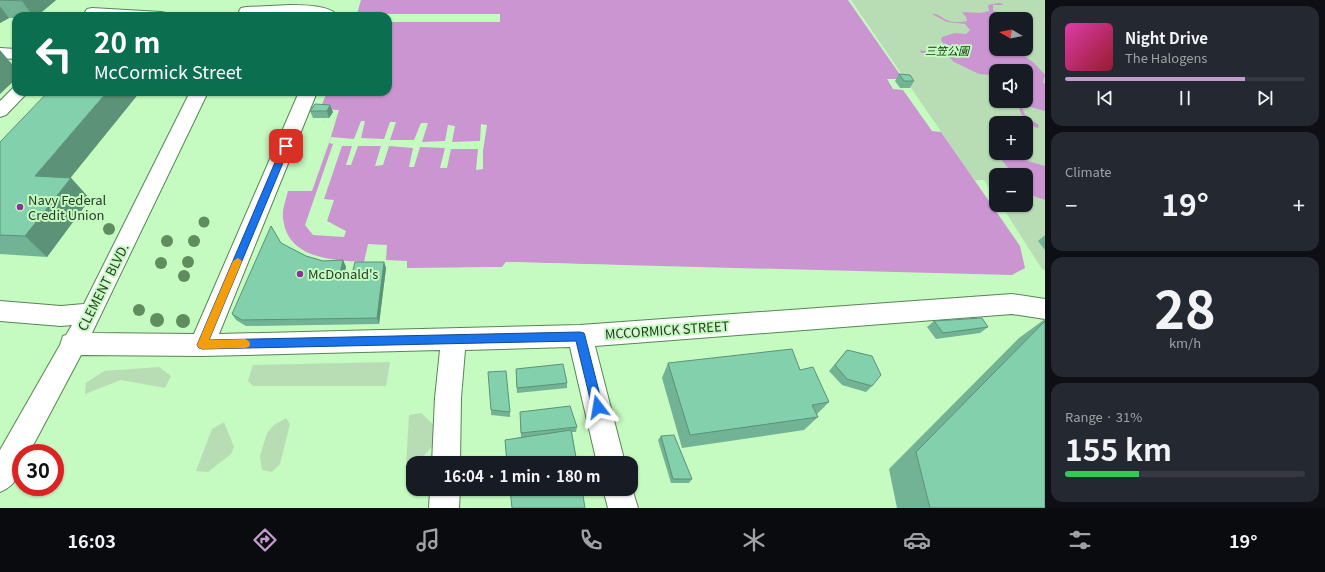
<!DOCTYPE html>
<meta charset="utf-8">
<style>
:root{--surface:#171b24;--page:#242831;--text:#f1f3f6;--muted:#9ea1a6;--line:#363941;--accent:#c49bcd}
body{margin:0;font-family:Georgia,"Noto Sans JP",serif;background:var(--page);color:var(--text);height:100vh;display:flex;flex-direction:column;font-size:15px;white-space:nowrap}
*{box-sizing:border-box;margin:0}
p{font-size:13px;color:var(--muted)}
.icon{flex:none;width:22px;height:22px;fill:none;stroke:currentColor;stroke-width:2;stroke-linecap:round;stroke-linejoin:round}
.map{position:relative;flex:1;overflow:hidden}
.drawer{display:flex;flex-direction:column;gap:6px;padding:6px;background:#0d0f14;width:280px}
.drawer>*{flex:none}
.banner{position:absolute;left:12px;top:12px;width:380px;height:84px;border-radius:12px;box-shadow:0 1px 3px #0004;background:#0b6e4f;color:#fff;overflow:hidden}
.needle{width:26px;rotate:279deg}
.fabs{position:absolute;left:989px;top:12px;display:grid;gap:8px}
.fabs a{display:grid;place-items:center;width:44px;height:44px;border-radius:8px;background:var(--surface);box-shadow:0 1px 3px #0004;font-size:20px}
.speed{position:absolute;left:12px;top:444px;display:flex;gap:8px;font-size:20px;font-weight:700;text-align:center}
.speed>*{display:grid;place-content:center;width:52px;height:52px;border-radius:50%;background:var(--surface);box-shadow:0 1px 3px #0004;line-height:1}
.speed .limit{border:6px solid #d22;background:#fff;color:#111}
.pin{position:absolute;display:grid;place-items:center;width:34px;height:34px;color:#fff;margin:-17px;border-radius:8px;box-shadow:0 2px 6px #0006}
.me{position:absolute;width:44px;margin:-22px;rotate:346deg;stroke-linejoin:round;filter:drop-shadow(0 0 3px #0008)}
.turn{display:flex;align-items:center;gap:14px;height:84px;padding:0 16px;font-size:18px}
.turn .icon{width:52px;height:52px;stroke-width:2.5}
.turn b{display:block;font-size:28px;line-height:34px}
.big{font-size:30px;font-weight:700;line-height:1.1}
.drawer .tile{flex:1;display:flex;flex-direction:column;justify-content:center;gap:6px;min-width:0;padding:0 14px;border-radius:12px;background:var(--page)}
.drawer .dial{align-items:center;gap:0}
.dial b{font-size:52px;line-height:1}
.song{display:flex;align-items:center;gap:12px}
.cover{width:48px;height:48px;border-radius:6px;background:linear-gradient(135deg,hsl(320 70% 55%),hsl(350 70% 35%))}
.played{height:4px;border-radius:2px;background:linear-gradient(90deg,var(--accent) 75%,var(--line) 75%)}
.keys{display:flex;justify-content:space-around;direction:ltr}
.heat{display:flex;justify-content:space-between;align-items:center;font-size:22px;direction:ltr}
.charge{height:6px;border-radius:3px;background:linear-gradient(90deg,#34c759 31%,var(--line) 0)}
.trip{position:absolute;left:406px;top:456px;width:232px;height:40px;border-radius:12px;background:var(--surface);box-shadow:0 1px 3px #0004;font-weight:700;line-height:40px;text-align:center}
.tab-bar{display:flex;height:64px;justify-content:space-around;align-items:center;background:#090b0e;color:var(--muted)}
.tab-bar .icon{width:28px;height:28px}
.tab-bar .selected{color:var(--accent)}
.tab-bar b{font-size:18px;color:var(--text)}
main{display:flex;flex:1;min-height:0}
.map>svg:first-child{display:block}
.green{fill:#b8ddb5;fill-rule:evenodd}
.water{fill:#cb95d1}
.pier{fill:#c5fac1}
.lines{fill:none;stroke-linecap:round;stroke-linejoin:round}
.minor-casing{stroke:#568653;stroke-width:2}
.minor{fill:#fff;fill-rule:evenodd}
.tree{fill:#5f8d5d}
.wall{fill:#71b394}
.shaded-wall{fill:#5c9278}
.building{fill:#83d0ac;stroke:#5c9278}
.route{fill:#1a73e8;stroke:#114b97}
.slow{fill:#f59e0b}
.poi-dot{fill:#8e309a;stroke:#c5fac1;stroke-width:1.5}
.labels{text-anchor:middle;stroke-width:4;stroke-linejoin:round;paint-order:stroke}
.far-park-label{font-size:11px;font-style:italic;fill:#0c330b;stroke:#c5fac1}
.poi-label{font-size:13px;fill:#273c26;stroke:#c5fac1;text-anchor:start}
.street-label{font-size:13px;fill:#273c26;stroke:#c5fac1}
</style>
<main>
<div class="map">
<svg width="1045" height="508" viewBox="0 0 1045 508">
<rect width="100%" height="100%" fill="#c5fac1"/>
<path class="green" d="M 851,0 L 1045,0 L 1045,270 L 1042,269 L 1001,205 L 1026,205 L 1026,175 L 996,175 L 996,198 L 984,180 L 974,180 ZM 996,19 L 1026,19 L 1026,49 L 996,49 ZM 996,71 L 1026,71 L 1026,101 L 996,101 ZM 996,123 L 1026,123 L 1026,153 L 996,153 Z
M 390,362 L 386,386 L 253,386 L 248,381 L 253,365 Z
M 159,367 L 171,376 L 165,388 L 121,380 L 85,394 L 86,383 L 104,371 Z
M 421,413 L 434,425 L 433,446 L 417,463 L 413,463 L 413,468 L 406,466 L 409,415 Z
M 286,418 L 290,424 L 280,464 L 272,472 L 262,470 L 260,456 L 267,433 L 274,425 Z
M 224,422 L 234,447 L 231,454 L 208,472 L 196,471 L 212,429 Z"/>
<path class="water" d="M 361,0 L 848,0 L 903,79 L 887,79 L 893,89 L 903,90 L 932,131 L 941,132 L 1020,246 L 1025,268 L 1012,275 L 506,262 L 502,267 L 407,268 L 407,261 L 386,260 L 387,245 L 368,244 L 364,262 C 332,260 287,259 283,218 C 282,210 286,199 288,191 L 312,191 L 329,143 L 339,110 L 320,109 L 327,92 L 388,92 L 388,22 L 500,22 L 500,14 L 357,14 Z
M 998,3 L 1003,4 L 1003,5 L 993,5 L 993,11 L 1013,16 L 1016,19 L 996,19 L 996,49 L 1023,50 L 1023,55 L 1034,63 L 1045,75 L 1043,82 L 1045,84 L 1045,111 L 1023,105 C 1022,117 1031,119 1039,125 L 1038,128 L 1026,124 L 1027,121 L 1021,114 L 1017,102 L 1015,101 L 1026,101 L 1026,71 L 996,71 L 996,78 L 990,75 L 979,74 L 954,62 L 948,56 L 930,53 L 922,53 L 919,51 C 929,49 940,56 949,51 L 941,40 L 942,37 L 955,33 L 966,34 L 970,30 L 965,24 L 947,22 L 932,14 C 938,13 941,18 947,20 C 953,23 962,22 967,21 L 966,17 L 962,12 L 980,13 L 989,11 L 988,5 Z
M 1001,156 L 1015,156 L 1024,159 L 1024,160 L 1045,166 L 1045,200 L 1031,195 L 1026,189 L 1026,175 L 1014,175 L 1000,158 Z"/>
<path class="pier" d="M 361,121 L 365,121 L 361,138 L 384,139 L 390,122 L 396,122 L 390,140 L 414,140 L 421,123 L 428,123 L 422,142 L 445,141 L 448,125 L 455,126 L 452,142 L 480,141 L 481,124 L 487,125 L 483,151 L 483,169 L 476,170 L 478,149 L 451,149 L 447,168 L 440,168 L 445,148 L 420,147 L 414,167 L 409,167 L 413,148 L 389,146 L 383,165 L 375,166 L 381,146 L 358,146 L 351,165 L 346,165 L 352,146 L 342,146 L 324,199 L 334,200 L 327,221 L 346,231 L 344,237 L 313,235 L 305,225 L 333,144 L 329,143 L 331,137 L 354,139 Z
M 506,262 L 616,265 L 617,267 L 507,264 L 502,269 L 456,270 L 456,268 L 502,267 Z"/>
<g class="lines">
<defs>
<path id="minor" d="M 290,5 C 302,5 331,5 338,16 L 290,14 L 246,15 L 241,14 L 239,11 L 241,8 L 246,7 Z
M 92,8 L 161,12 L 166,13 L 168,16 L 87,15 L 85,12 L 87,9 Z
M 0,48 L 16,49 L 16,59 L 0,58 Z
M 13,88 L 16,88 L 16,92 L 28,92 L 6,115 L 0,117 L 0,101 Z
M 190,92 L 208,92 L 92,333 L 194,334 L 299,92 L 317,92 L 219,334 L 580,325 L 1012,294 L 1045,299 L 1045,319 L 1012,314 L 595,346 L 625,463 L 597,463 L 570,347 L 465,350 L 461,398 L 460,463 L 432,463 L 435,398 L 440,350 L 202,356 L 81,355 L 29,453 L 21,453 C 21,471 18,485 0,492 L 0,450 L 60,345 L 63,336 L 66,335 L 72,325 L 61,326 L 0,321 L 0,301 L 61,306 L 84,304 Z
M 631,485 L 638,508 L 608,508 L 603,489 L 631,489 Z
M 430,489 L 460,489 L 459,508 L 429,508 Z"/>
</defs>
<use href="#minor" class="minor-casing"/>
<use href="#minor" class="minor"/>
</g>
<g class="tree">
<circle cx="204" cy="222" r="5.5"/>
<circle cx="109" cy="229" r="6"/>
<circle cx="167" cy="241" r="6"/>
<circle cx="194" cy="241" r="6"/>
<circle cx="188" cy="262" r="6"/>
<circle cx="161" cy="263" r="6"/>
<circle cx="184" cy="276" r="6"/>
<circle cx="139" cy="310" r="6"/>
<circle cx="157" cy="320" r="7"/>
<circle cx="183" cy="321" r="7"/>
</g>
<path class="wall" d="M 0,0 L 56,0 L 37,16 L 16,16 L 16,18 L 9,18 L 0,23 Z
M 899,74 L 914,81 L 910,88 L 900,88 L 895,81 Z
M 315,104 L 333,112 L 329,118 L 313,118 L 310,111 Z
M 0,142 L 71,178 L 90,199 L 47,257 L 0,254 Z
M 1045,235 L 1045,250 L 1038,241 Z
M 281,243 L 306,256 L 323,261 L 343,260 L 346,267 L 344,274 L 352,274 L 384,262 L 386,268 L 379,324 L 246,326 L 236,320 L 232,314 Z
M 1045,319 L 1045,508 L 897,508 L 889,469 L 1019,338 Z
M 934,321 L 988,327 L 980,333 L 936,339 L 927,327 Z
M 847,350 L 872,386 L 866,392 L 842,385 L 829,371 Z
M 668,363 L 800,370 L 829,402 L 817,414 L 818,417 L 804,430 L 682,448 L 662,378 Z
M 516,369 L 567,383 L 567,388 L 517,393 Z
M 491,410 L 510,412 L 510,417 L 491,415 Z
M 520,412 L 577,427 L 576,432 L 572,432 L 577,463 L 507,463 L 505,440 L 521,437 Z
M 661,436 L 692,479 L 689,483 L 671,483 L 658,440 Z"/>
<path class="shaded-wall" d="M 23,0 L 56,0 L 37,16 L 33,16 L 22,1 Z
M 0,6 L 9,18 L 0,23 Z
M 0,50 L 16,69 L 16,79 L 0,94 Z
M 107,92 L 140,92 L 55,197 L 35,176 Z
M 330,105 L 333,112 L 329,118 L 327,111 Z
M 71,178 L 90,199 L 47,257 L 25,236 Z
M 343,260 L 346,267 L 343,280 L 340,273 Z
M 384,262 L 386,268 L 379,324 L 377,318 Z"/>
<path class="building" d="M 0,0 L 23,0 L 22,1 Z
M 899,74 L 910,75 L 914,81 L 904,81 Z
M 48,92 L 107,92 L 35,176 L 71,178 L 25,236 L 0,235 L 0,142 Z
M 315,104 L 330,105 L 327,111 L 310,111 Z
M 271,226 L 281,243 L 306,256 L 323,261 L 343,260 L 340,273 L 352,274 L 355,262 L 384,262 L 377,318 L 242,320 L 232,314 Z
M 982,318 L 988,327 L 943,333 L 934,321 Z
M 1045,321 L 1045,508 L 930,508 L 916,452 Z
M 792,349 L 800,370 L 813,367 L 829,402 L 812,405 L 818,417 L 690,435 L 668,363 Z
M 847,350 L 872,356 L 881,375 L 872,386 L 847,379 L 835,365 Z
M 563,364 L 567,383 L 517,388 L 516,369 Z
M 506,371 L 510,412 L 491,410 L 488,372 Z
M 570,406 L 577,427 L 521,433 L 520,412 Z
M 571,430 L 577,463 L 507,463 L 505,440 Z
M 674,435 L 692,479 L 673,479 L 661,436 Z
M 510,489 L 582,489 L 585,508 L 512,508 Z"/>
<path class="route" d="M 286,143 L 290,146 L 209,340 L 580,332 L 584,333 L 585,336 L 603,407 L 601,410 L 598,412 L 594,410 L 592,407 L 576,341 L 202,349 L 199,348 L 197,345 L 282,146 Z"/>
<path class="slow" d="M 238,258 L 242,261 L 209,340 L 245,339 L 249,341 L 250,344 L 249,347 L 245,348 L 202,349 L 199,348 L 197,345 L 233,261 Z"/>
<g class="poi-dot">
<circle cx="20" cy="207" r="4"/>
<circle cx="300" cy="274" r="4"/>
</g>
<g class="labels">
<g class="far-park-label">
<text x="947" y="55">三笠公園</text>
</g>
<g class="poi-label">
<text x="28" y="205">Navy Federal<tspan x="28" dy="15">Credit Union</tspan></text>
<text x="308" y="279">McDonald's</text>
</g>
<g class="street-label">
<text transform="translate(103 287) rotate(-63)" y="5">CLEMENT BLVD.</text>
<text transform="translate(667 330) rotate(-4)" y="5">MCCORMICK STREET</text>
</g>
</g>
</svg>
<div class="fabs">
<a><svg class="needle" viewBox="-14 -14 28 28"><path d="M0-13l5 13h-10z" fill="#e53935"/><path d="M0 13l5-13h-10z" fill="#9ea1a6"/></svg></a>
<a><svg class="icon" aria-label="sound" viewBox="0 0 24 24"><path d="M4 9h4l5-4v14l-5-4H4zM17 9q2 3 0 6"/></svg></a>
<a>+</a>
<a>−</a>
</div>
<div class="speed"><div class="limit">30</div></div>
<div class="pin" style="left:286px;top:146px;background:#d93025"><svg class="icon" aria-label="arrive" viewBox="0 0 24 24"><path d="M6 21V4h12l-3 4 3 4H6"/></svg></div>
<svg class="me" style="left:598px;top:407px" viewBox="-20 -20 40 40"><path d="M0-17L14 15 0 8-14 15z" fill="#1a73e8" stroke="#fff" stroke-width="4"/></svg>
<div class="trip">16:04 · 1 min · 180 m</div>
<div class="banner">
<div class="turn"><svg class="icon" aria-label="left" viewBox="0 0 24 24"><path d="M17 20v-9H6M10 6l-5 5 5 5"/></svg><div><b>20 m</b>McCormick Street</div></div>
</div>
</div>
<section class="drawer">
<div class="tile">
<div class="song"><i class="cover"></i><div><b>Night Drive</b><p>The Halogens</p></div></div>
<div class="played"></div>
<div class="keys"><svg class="icon" aria-label="previous" viewBox="0 0 24 24"><path d="M18 5L8 12l10 7zM5 5v14"/></svg><svg class="icon" aria-label="pause" viewBox="0 0 24 24"><path d="M8 5v14M16 5v14"/></svg><svg class="icon" aria-label="next" viewBox="0 0 24 24"><path d="M6 5l10 7-10 7zM19 5v14"/></svg></div>
</div>
<div class="tile"><p>Climate</p>
<div class="heat"><a>−</a><b class="big">19°</b><a>+</a></div>
</div>
<div class="tile dial"><b>28</b><p>km/h</p></div>
<div class="tile"><p>Range · 31%</p><b class="big">155 km</b><div class="charge"></div></div>
</section>
</main>
<nav class="tab-bar">
<b>16:03</b>
<svg class="icon selected" aria-label="directions" viewBox="0 0 24 24"><path d="M12 3l9 9-9 9-9-9zM9 14v-3h6M13 9l2 2-2 2"/></svg>
<svg class="icon" aria-label="music" viewBox="0 0 24 24"><path d="M9 18V5l10-2v13"/><circle cx="6" cy="18" r="3"/><circle cx="16" cy="16" r="3"/></svg>
<svg class="icon" aria-label="phone" viewBox="0 0 24 24"><path d="M5 4h4l2 5-3 2q2 4 5 5l2-3 5 2v4C11 20 4 13 5 4z"/></svg>
<svg class="icon" aria-label="climate" viewBox="0 0 24 24"><path d="M12 3v18M4 7l16 10M4 17L20 7"/></svg>
<svg class="icon" aria-label="car" viewBox="0 0 24 24"><path d="M5 17H2v-5l4-1 3-4h7l3 4 3 1v5h-3M9 17h6M6 11h13"/><circle cx="7" cy="17" r="2"/><circle cx="17" cy="17" r="2"/></svg>
<svg class="icon" aria-label="filters" viewBox="0 0 24 24"><path d="M4 7h16M4 17h16"/><circle cx="9" cy="7" r="2"/><circle cx="15" cy="17" r="2"/></svg>
<b>19°</b>
</nav>
